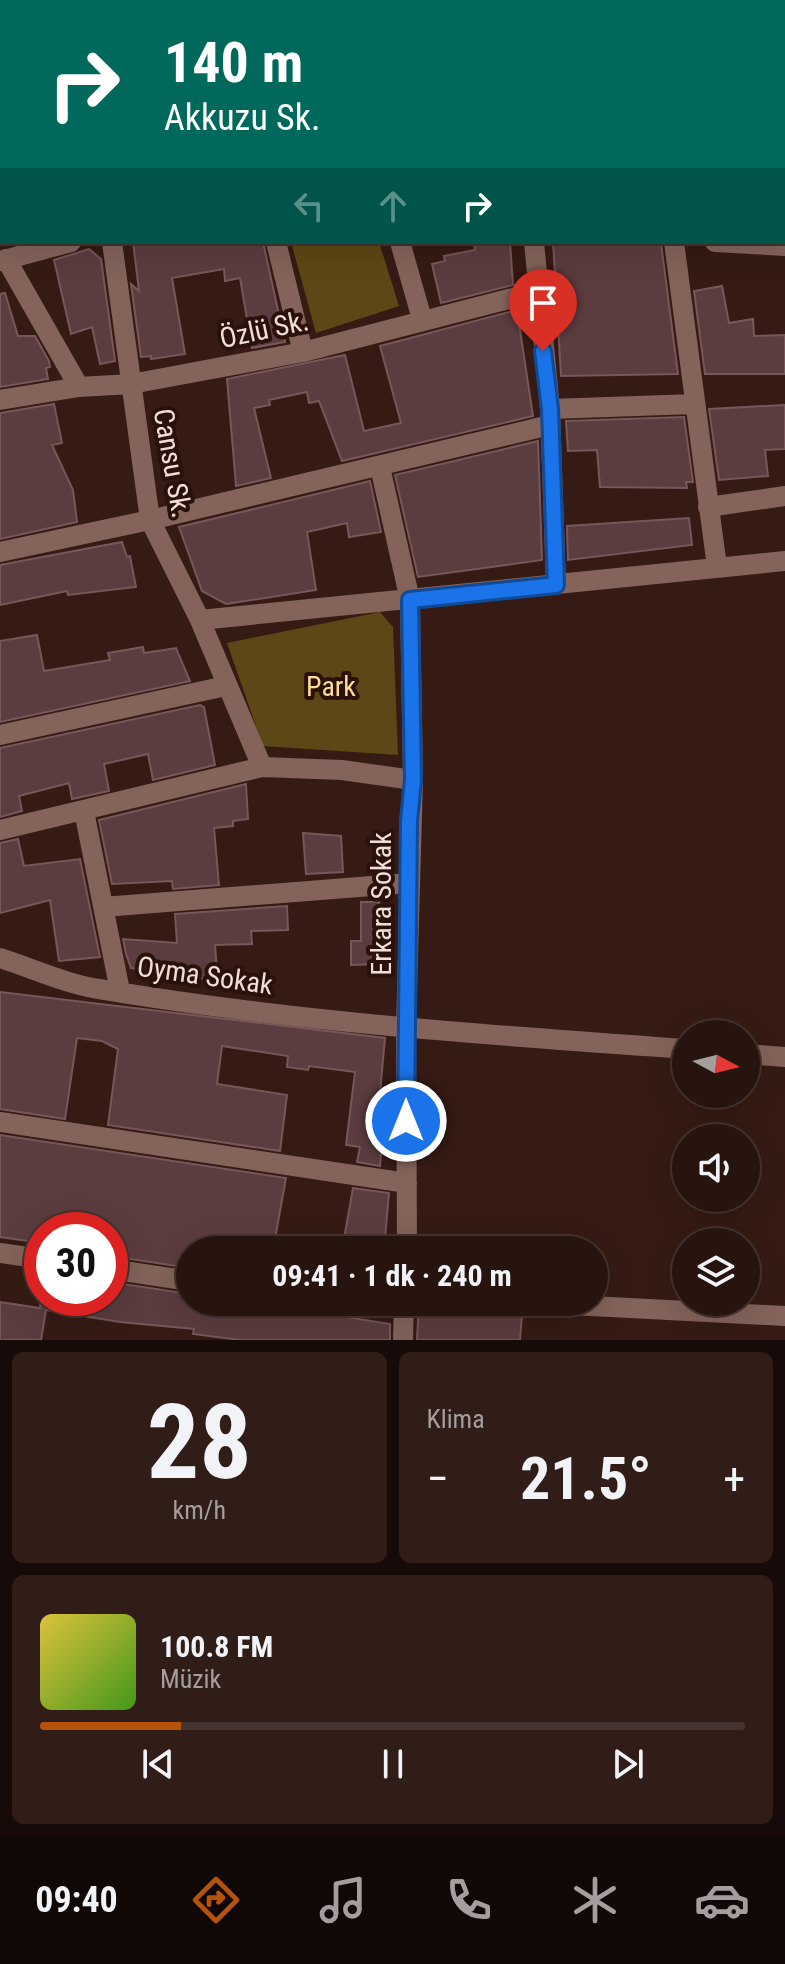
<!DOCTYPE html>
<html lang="tr">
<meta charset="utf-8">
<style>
:root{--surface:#28140e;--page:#301d17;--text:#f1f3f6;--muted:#a59e9e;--line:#44332e;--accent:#b45309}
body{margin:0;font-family:"Roboto Condensed",sans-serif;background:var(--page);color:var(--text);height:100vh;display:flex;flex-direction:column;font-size:30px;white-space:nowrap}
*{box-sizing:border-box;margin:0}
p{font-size:26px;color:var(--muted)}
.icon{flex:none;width:44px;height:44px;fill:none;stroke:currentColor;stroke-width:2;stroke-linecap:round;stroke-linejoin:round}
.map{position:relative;height:1340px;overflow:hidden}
.sheet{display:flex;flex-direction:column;gap:12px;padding:12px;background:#160b08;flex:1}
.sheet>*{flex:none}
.top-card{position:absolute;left:0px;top:0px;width:786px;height:244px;box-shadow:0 8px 32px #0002,0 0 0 2px var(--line);background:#00695c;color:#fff;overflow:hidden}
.needle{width:52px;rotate:97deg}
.controls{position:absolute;left:672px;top:1020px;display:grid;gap:16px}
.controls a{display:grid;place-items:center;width:88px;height:88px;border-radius:50%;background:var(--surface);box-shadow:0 8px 32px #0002,0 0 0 2px var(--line);font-size:40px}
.speed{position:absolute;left:24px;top:1212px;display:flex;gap:16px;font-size:40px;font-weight:700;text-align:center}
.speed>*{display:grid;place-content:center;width:104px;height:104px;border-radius:50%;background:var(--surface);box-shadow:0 8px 32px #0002,0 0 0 2px var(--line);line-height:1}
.speed .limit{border:12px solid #d22;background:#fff;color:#111}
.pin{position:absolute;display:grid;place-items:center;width:68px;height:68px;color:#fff;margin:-82px -34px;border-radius:50% 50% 50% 0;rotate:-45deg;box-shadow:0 0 8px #0007}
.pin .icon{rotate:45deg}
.me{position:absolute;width:88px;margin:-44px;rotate:0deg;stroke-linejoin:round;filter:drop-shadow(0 0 6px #0008)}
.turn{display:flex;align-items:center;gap:28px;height:168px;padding:0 32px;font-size:36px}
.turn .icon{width:104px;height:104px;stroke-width:2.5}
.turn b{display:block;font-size:56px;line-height:68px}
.lanes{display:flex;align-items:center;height:76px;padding:0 32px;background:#0003;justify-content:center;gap:40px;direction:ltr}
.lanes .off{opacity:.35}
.big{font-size:60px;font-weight:700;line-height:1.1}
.sheet .widget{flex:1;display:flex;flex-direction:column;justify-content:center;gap:12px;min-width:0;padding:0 28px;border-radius:12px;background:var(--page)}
.sheet .dial{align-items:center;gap:0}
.dial b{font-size:104px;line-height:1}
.song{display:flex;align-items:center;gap:24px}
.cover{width:96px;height:96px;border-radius:12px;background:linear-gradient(135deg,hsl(50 70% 55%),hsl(100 70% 35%))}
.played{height:8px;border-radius:4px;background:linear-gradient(90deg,var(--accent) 20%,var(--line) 20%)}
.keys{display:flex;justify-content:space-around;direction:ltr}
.heat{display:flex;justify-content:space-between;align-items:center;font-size:44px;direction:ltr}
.sheet .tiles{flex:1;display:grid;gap:12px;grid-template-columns:1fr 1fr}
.widget:last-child{grid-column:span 2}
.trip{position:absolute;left:176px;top:1236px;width:432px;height:80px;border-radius:40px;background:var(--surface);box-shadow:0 8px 32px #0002,0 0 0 2px var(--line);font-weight:700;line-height:80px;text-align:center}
.menu{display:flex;height:128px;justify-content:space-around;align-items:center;background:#100806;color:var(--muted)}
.menu .icon{width:56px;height:56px}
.menu .current{color:var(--accent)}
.menu b{font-size:36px;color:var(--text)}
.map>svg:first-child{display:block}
.green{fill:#5e4716}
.building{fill:#5b3c3f;stroke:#775759;stroke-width:2}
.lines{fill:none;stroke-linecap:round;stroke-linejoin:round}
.street{stroke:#83635a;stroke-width:20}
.route-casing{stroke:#114b97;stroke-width:20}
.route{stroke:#1a73e8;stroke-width:14}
.labels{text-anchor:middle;stroke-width:8;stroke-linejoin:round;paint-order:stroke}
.street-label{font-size:28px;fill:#f0ded8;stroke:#2a110a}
.park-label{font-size:28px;fill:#fedb96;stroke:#2a110a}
</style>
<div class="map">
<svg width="785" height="1340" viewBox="0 0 785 1340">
<rect width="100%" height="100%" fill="#351b13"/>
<path class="green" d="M 291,242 L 379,242 L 399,306 L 316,333 Z
M 380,612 L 393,627 L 398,755 L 263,746 L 227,643 Z"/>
<path class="building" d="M 133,242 L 263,242 L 285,342 L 252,348 L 240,278 L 225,281 L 224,269 L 172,278 L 185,354 L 151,359 L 151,356 L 141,357 L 131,284 L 139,291 Z
M 474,242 L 510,242 L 513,285 L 441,303 L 432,264 L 445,261 L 444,256 L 475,250 Z
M 553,242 L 661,243 L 678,374 L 561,376 Z
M 89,249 L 101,259 L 115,361 L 100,364 L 92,327 L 71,334 L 54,260 Z
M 722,286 L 729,323 L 753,319 L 754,336 L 785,335 L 785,374 L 705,374 L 694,291 Z
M 5,293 L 18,336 L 35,336 L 49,361 L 50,367 L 46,368 L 48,379 L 0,387 L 0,294 Z
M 517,310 L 533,416 L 342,461 L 319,401 L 309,403 L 307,392 L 269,400 L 270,405 L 254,408 L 271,478 L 236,486 L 227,379 L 345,355 L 364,431 L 401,423 L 380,346 Z
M 54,404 L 62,443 L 52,445 L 73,490 L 77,522 L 0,539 L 0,413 Z
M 785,405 L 785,449 L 765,450 L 768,476 L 719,480 L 709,409 Z
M 684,417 L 693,482 L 686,482 L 687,488 L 600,487 L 597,450 L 568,451 L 566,421 Z
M 538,441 L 542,560 L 418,577 L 395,475 Z
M 370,481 L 381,532 L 349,537 L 347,523 L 307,532 L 316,590 L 226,604 L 202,591 L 179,527 Z
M 689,518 L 692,545 L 568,560 L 567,526 Z
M 122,542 L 127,557 L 130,556 L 136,587 L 68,595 L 67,591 L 0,605 L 0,565 Z
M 37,635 L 44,671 L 110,660 L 108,653 L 143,647 L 144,653 L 176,648 L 190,681 L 0,722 L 0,641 Z
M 200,705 L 204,707 L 215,765 L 153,780 L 148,754 L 104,764 L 109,791 L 72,799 L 69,783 L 19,796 L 22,811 L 0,817 L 0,748 Z
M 246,784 L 248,819 L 233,821 L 233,826 L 214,828 L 219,885 L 173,889 L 172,881 L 112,884 L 99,820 Z
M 303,833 L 341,836 L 343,872 L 306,874 Z
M 18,839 L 24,866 L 80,859 L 100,957 L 59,961 L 50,900 L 0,913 L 0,843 Z
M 361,902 L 379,902 L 380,964 L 351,965 L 351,941 L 361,941 Z
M 287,906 L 288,930 L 251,931 L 252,944 L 215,945 L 218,981 L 131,968 L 126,954 L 123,939 L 177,943 L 175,914 Z
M 0,992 L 385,1038 L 380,1093 L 386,1094 L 380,1166 L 357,1162 L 360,1147 L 346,1145 L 355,1072 L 309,1066 L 308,1070 L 287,1067 L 288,1056 L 222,1046 L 217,1084 L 287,1095 L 280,1151 L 108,1125 L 118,1049 L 102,1041 L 77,1038 L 65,1119 L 0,1109 Z
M 0,1135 L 286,1178 L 273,1250 L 190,1250 L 190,1268 L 110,1256 L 110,1230 L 42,1230 L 42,1243 L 0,1237 Z
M 353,1188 L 389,1193 L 384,1250 L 342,1250 Z
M 110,1282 L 190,1294 L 190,1302 L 254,1302 L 390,1324 L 390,1340 L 240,1340 L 193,1334 L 194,1329 L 120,1322 L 46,1310 L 41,1340 L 0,1340 L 0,1302 L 40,1308 L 41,1298 L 110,1298 Z
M 419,1302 L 502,1305 L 508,1313 L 522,1315 L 520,1340 L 417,1340 Z"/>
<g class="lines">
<path class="street" d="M 244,0 L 244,2
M 392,2 L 404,0
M 648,2 L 649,0
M 784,45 L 785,44
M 784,190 L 785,189
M 112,242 L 150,520 L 200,620 L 262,767
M 276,242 L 303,352
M 400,242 L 422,319
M 534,242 L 550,409 L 556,585
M 674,242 L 717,567
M 715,242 L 785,246
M 6,259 L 79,387
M 0,261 L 71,242
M 0,400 L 79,387 L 131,384 L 303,352 L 536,292
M 550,409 L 694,404
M 380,467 L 410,600 L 413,780 L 406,1028 L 407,1250
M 708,507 L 785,496
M 0,552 L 150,520 L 550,425
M 200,620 L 785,561
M 0,735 L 226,686
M 84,811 L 120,991
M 0,830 L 262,767 L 342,770 L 413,780
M 103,907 L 410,883
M 0,958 C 32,968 66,984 99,989 C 293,1022 490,1035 686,1049
M 746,1054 L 785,1057
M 0,1122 L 407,1183
M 0,1253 L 42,1259
M 110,1269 L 190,1281
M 332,1302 L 369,1307 L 391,1302
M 514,1302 L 785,1316
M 403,1340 L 404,1302"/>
</g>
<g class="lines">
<defs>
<path id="route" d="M 406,1121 L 409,821 L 413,780 L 410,600 L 556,585 L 550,409 L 543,351"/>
</defs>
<use href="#route" class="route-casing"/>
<use href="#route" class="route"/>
</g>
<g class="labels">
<g class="street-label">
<text transform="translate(264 329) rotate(-12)" y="10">Özlü Sk.</text>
<text transform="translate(173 463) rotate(80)" y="10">Cansu Sk.</text>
<text transform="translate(381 904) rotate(-90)" y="10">Erkara Sokak</text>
<text transform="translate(205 975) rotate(8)" y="10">Oyma Sokak</text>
</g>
<g class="park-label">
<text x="331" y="696">Park</text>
</g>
</g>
</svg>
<div class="controls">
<a><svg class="needle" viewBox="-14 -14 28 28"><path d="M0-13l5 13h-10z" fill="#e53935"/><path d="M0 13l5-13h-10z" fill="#a59e9e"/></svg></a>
<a><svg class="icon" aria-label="sound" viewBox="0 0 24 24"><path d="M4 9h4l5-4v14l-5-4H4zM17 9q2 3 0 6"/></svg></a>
<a><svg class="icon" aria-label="layers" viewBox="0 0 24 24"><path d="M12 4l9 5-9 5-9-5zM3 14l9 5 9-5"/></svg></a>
</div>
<div class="speed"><div class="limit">30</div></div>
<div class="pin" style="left:543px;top:351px;background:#d93025"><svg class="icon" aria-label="arrive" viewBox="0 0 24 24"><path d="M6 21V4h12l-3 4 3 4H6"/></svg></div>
<svg class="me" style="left:406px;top:1121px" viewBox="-20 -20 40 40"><circle r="17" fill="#1a73e8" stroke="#fff" stroke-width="3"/><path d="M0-11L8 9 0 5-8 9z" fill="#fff"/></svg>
<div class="trip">09:41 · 1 dk · 240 m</div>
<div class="top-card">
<div class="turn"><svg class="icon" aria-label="right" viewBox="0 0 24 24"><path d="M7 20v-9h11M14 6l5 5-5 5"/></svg><div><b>140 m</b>Akkuzu Sk.</div></div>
<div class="lanes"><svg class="icon off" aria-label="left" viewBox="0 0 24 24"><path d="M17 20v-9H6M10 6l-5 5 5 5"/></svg><svg class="icon off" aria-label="ahead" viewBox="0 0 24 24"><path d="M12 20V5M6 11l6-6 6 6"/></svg><svg class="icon" aria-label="right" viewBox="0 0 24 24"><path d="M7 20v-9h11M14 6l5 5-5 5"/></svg></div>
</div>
</div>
<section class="sheet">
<div class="tiles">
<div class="widget dial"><b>28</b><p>km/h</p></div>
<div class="widget"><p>Klima</p>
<div class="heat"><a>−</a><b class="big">21.5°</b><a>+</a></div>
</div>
<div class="widget">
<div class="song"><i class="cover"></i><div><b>100.8 FM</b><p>Müzik</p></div></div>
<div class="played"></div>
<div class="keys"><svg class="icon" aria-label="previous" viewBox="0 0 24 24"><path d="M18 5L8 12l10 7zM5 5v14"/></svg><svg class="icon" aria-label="pause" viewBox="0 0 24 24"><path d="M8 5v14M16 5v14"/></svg><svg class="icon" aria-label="next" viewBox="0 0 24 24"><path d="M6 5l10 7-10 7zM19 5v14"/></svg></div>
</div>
</div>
</section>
<nav class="menu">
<b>09:40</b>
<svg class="icon current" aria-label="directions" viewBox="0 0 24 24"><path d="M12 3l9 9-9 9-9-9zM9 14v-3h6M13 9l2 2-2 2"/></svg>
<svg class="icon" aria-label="music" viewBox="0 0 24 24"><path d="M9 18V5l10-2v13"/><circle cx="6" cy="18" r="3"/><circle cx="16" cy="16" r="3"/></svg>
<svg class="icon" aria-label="phone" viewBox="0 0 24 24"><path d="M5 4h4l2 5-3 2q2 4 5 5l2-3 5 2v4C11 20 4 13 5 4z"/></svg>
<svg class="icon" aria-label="climate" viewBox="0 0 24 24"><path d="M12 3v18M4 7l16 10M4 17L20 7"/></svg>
<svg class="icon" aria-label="car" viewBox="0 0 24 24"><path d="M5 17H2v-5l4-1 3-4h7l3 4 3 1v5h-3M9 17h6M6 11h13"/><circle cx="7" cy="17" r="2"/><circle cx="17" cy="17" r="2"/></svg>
</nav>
